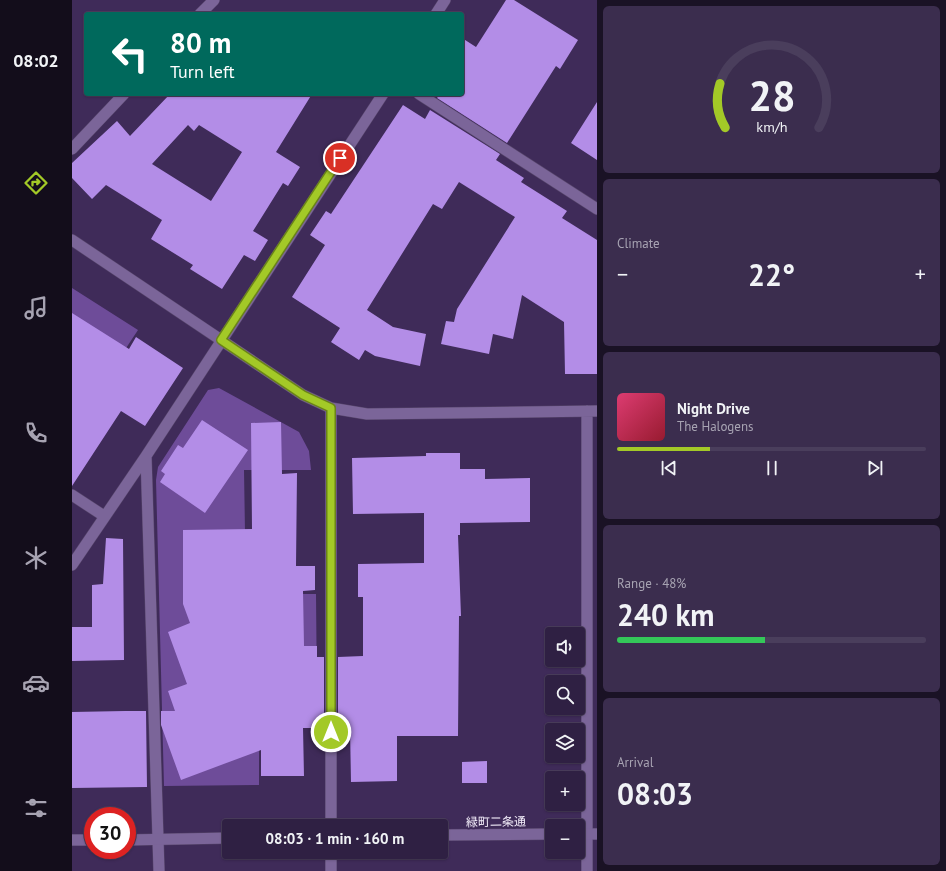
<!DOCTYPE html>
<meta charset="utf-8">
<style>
:root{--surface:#2f2043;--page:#3b2d4e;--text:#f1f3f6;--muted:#a7a3b2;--line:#4a3e5c;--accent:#a3c927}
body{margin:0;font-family:"PT Sans","Noto Sans JP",sans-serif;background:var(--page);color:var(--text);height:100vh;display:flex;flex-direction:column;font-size:15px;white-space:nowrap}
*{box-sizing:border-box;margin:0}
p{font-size:13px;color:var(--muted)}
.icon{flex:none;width:22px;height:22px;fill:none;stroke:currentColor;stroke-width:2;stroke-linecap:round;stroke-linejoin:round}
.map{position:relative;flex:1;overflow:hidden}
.drawer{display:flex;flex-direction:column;gap:6px;padding:6px;background:#1a1225;width:349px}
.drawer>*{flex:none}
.top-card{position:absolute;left:12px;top:12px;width:380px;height:84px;border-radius:4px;box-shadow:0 1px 3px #0004,0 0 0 1px var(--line);background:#00695c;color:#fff;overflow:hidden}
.buttons{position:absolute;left:473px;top:627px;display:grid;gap:8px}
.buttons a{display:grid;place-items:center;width:40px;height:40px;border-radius:4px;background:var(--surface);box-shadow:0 1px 3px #0004,0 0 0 1px var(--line);font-size:20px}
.speed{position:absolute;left:12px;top:807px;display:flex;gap:8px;font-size:20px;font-weight:700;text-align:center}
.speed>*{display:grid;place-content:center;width:52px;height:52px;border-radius:50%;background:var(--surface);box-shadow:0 1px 3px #0004,0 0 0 1px var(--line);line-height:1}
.speed .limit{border:6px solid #d22;background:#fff;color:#111}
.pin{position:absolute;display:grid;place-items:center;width:34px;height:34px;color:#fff;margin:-17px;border:2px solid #fff;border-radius:50%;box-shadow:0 1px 4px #0007}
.me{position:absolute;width:44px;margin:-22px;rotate:0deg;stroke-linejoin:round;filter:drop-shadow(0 0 3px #0008)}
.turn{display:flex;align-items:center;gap:14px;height:84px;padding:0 20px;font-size:18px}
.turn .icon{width:52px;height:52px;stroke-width:2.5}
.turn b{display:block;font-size:28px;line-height:34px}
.big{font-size:30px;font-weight:700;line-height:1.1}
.drawer .card{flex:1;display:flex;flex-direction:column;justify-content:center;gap:6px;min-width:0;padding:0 14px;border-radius:6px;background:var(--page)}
.drawer .dial{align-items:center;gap:0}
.dial svg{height:104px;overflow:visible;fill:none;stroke:var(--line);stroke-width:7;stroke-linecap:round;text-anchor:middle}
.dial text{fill:var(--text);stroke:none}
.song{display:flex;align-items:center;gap:12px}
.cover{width:48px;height:48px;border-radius:6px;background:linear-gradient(135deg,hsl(340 70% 55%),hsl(350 70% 35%))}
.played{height:4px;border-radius:2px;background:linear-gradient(90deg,var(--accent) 30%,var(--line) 30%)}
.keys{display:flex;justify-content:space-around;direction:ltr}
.heat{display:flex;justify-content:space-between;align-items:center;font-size:22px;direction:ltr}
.charge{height:6px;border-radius:3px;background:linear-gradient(90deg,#34c759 48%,var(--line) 0)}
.trip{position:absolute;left:150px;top:819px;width:226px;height:40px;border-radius:4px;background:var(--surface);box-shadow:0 1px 3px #0004,0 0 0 1px var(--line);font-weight:700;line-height:40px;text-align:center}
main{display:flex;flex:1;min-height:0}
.menu{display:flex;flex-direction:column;width:72px;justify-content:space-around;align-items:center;background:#130d1b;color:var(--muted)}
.menu .icon{width:28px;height:28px}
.menu .current{color:var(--accent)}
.menu b{font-size:18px;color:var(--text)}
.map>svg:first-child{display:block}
.green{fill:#6e4c99}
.building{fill:#b38de7;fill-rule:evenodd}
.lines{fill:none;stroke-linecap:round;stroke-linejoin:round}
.minor-casing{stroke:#57466b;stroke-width:12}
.tertiary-casing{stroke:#57466b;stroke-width:12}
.minor{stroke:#7b6599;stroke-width:11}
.tertiary{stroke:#7b6599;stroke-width:11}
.route-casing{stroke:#6a8319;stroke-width:10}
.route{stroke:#a3c927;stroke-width:7}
.labels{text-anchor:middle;stroke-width:4;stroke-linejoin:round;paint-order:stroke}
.street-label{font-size:12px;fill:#f4effb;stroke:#3f2b59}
</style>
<main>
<nav class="menu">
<b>08:02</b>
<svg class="icon current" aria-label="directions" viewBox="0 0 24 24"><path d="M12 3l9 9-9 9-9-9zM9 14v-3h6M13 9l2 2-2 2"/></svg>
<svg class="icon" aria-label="music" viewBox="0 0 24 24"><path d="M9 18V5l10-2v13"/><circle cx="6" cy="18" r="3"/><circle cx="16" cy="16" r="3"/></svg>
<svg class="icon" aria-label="phone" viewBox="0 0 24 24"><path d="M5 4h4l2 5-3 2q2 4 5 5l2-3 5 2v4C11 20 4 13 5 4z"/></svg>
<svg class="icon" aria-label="climate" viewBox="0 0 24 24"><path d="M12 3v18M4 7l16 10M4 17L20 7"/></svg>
<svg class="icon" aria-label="car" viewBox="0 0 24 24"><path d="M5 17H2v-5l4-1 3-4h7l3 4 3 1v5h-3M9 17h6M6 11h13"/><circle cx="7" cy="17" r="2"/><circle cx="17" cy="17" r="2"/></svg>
<svg class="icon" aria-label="filters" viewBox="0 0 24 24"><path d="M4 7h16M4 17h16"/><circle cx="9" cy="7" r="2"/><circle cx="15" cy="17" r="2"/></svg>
</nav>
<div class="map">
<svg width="525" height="871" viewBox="0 0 525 871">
<rect width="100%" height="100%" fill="#3f2b59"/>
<path class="green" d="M 0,288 L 66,330 L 23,395 L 0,381 Z
M 147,388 L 227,432 L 237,451 L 239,470 L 172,470 L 173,532 L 168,594 L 244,594 L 245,699 L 187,699 L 187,785 L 92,786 L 84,480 L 86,467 L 136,390 Z"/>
<path class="building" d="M 434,0 L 442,0 L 506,40 L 488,69 L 484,66 L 435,143 L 365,98 L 368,94 L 390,94 L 390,38 L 404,47 Z
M 98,94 L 240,94 L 204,152 L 228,167 L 216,186 L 211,183 L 181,231 L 196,240 L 183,261 L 172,255 L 150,289 L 118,269 L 121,265 L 79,239 L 90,220 L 34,185 L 20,199 L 0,178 L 0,163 L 45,121 L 58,136 ZM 116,125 L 122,131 L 127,125 L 170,152 L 139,201 L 80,164 Z
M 525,102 L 525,160 L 499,143 Z
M 331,105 L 353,119 L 358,110 L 428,154 L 424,160 L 452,178 L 449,182 L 495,211 L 490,218 L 525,240 L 525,374 L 493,374 L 492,322 L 450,295 L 441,339 L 421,334 L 417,354 L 369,344 L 374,321 L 382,322 L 385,309 L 443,217 L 387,182 L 370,209 L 361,204 L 295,310 L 321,327 L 354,334 L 348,366 L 303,356 L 293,350 L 287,360 L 259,342 L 268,328 L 220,297 L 253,245 L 238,235 L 254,211 L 259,214 Z
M 0,313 L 57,349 L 64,337 L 111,368 L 73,426 L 49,411 L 0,486 Z
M 130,420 L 176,450 L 133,513 L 88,482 L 93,474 L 89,471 L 106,445 L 111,448 Z
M 209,422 L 210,474 L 225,473 L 224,566 L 243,566 L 243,590 L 231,591 L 232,646 L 245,646 L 245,657 L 252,657 L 252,728 L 231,728 L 232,776 L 189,776 L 189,750 L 109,780 L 89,725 L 89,711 L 103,711 L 96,691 L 115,684 L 96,632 L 118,623 L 111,604 L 111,530 L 180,529 L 179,423 Z
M 354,453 L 388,453 L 388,469 L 413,469 L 413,479 L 458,478 L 458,522 L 388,523 L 388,535 L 386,535 L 389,616 L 387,616 L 386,736 L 325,736 L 325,781 L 279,782 L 278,728 L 266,728 L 266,657 L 291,656 L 291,597 L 286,597 L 286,564 L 352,563 L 352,513 L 281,514 L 280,458 L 354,456 Z
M 34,538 L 51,539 L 52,660 L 0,661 L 0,627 L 20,627 L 20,585 L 31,584 Z
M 53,711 L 74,711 L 75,787 L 0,788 L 0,712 Z
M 415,761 L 415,783 L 390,783 L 390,762 Z"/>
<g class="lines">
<defs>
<path id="minor" d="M 128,14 L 142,0
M 364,14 L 373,0
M 347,94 L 525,209
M 0,149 L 52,94
M 0,240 L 231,395 L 259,408 L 295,414 L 525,411
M 259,408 L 259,826
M 515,411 L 515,871
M 74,456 L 87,871
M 0,495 L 32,516
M 0,565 L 74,456 L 311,94
M 259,852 L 259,871"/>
<path id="tertiary" d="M 506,834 L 525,834
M 369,835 L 480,834
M 0,840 L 21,840
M 55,840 L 157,838"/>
</defs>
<use href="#minor" class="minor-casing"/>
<use href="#tertiary" class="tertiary-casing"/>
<use href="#minor" class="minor"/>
<use href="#tertiary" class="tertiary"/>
</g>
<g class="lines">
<defs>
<path id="route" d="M 259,732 L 259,408 L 231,395 L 149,340 L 268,158"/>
</defs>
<use href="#route" class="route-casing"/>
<use href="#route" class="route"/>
</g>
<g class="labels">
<g class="street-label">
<text transform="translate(424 822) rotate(-1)" y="4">緑町二条通</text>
</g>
</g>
</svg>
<div class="buttons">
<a><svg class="icon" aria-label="sound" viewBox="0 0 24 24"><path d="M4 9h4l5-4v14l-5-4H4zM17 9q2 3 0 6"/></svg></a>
<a><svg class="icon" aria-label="search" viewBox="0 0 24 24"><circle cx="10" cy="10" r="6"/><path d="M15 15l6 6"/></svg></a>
<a><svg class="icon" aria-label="layers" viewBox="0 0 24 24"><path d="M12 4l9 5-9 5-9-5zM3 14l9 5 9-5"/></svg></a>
<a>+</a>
<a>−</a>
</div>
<div class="speed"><div class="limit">30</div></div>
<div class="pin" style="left:268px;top:158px;background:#d93025"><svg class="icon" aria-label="arrive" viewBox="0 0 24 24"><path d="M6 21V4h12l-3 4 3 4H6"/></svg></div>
<svg class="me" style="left:259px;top:732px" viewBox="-20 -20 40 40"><circle r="17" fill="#a3c927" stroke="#fff" stroke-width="3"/><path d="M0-11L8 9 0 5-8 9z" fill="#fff"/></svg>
<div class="trip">08:03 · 1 min · 160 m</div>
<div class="top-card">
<div class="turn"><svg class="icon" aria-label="left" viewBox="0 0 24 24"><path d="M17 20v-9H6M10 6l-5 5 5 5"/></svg><div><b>80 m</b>Turn left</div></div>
</div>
</div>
<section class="drawer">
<div class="card dial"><svg viewBox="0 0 100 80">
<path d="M14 69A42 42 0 1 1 86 69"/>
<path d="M14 69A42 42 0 0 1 10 35" stroke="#a3c927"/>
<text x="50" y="56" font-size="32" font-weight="700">28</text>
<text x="50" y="72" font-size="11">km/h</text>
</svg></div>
<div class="card"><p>Climate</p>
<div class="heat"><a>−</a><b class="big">22°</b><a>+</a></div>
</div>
<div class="card">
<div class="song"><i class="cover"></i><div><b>Night Drive</b><p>The Halogens</p></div></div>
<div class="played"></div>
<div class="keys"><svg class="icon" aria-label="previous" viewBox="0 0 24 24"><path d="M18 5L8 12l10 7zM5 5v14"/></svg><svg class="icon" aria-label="pause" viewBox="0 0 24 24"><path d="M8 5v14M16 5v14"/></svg><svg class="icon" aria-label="next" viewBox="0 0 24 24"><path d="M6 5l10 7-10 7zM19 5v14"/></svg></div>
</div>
<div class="card"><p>Range · 48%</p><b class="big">240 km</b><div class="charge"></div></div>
<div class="card"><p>Arrival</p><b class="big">08:03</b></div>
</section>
</main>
